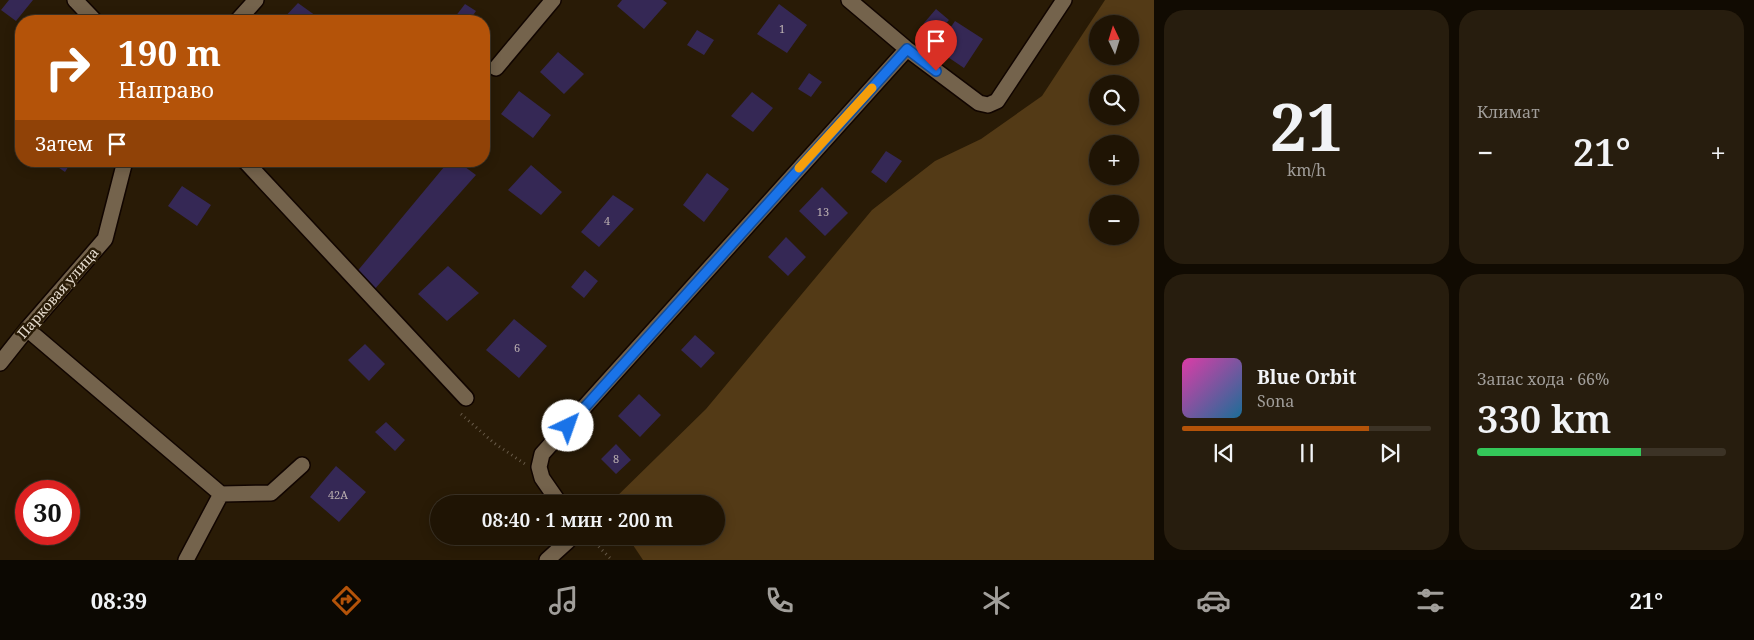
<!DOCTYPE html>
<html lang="ru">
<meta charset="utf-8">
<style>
:root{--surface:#1f1404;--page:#271d0e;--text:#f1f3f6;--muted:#a19e9a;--line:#3c3326;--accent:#b45309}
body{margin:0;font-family:"Noto Serif",serif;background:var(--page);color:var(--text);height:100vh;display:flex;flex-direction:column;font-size:19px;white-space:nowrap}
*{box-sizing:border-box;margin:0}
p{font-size:16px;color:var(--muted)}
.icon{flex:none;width:28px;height:28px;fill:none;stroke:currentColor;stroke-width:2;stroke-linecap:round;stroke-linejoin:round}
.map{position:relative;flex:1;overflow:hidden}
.panel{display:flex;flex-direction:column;gap:10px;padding:10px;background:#110b02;width:600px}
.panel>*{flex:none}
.top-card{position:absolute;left:15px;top:15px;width:475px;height:152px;border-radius:20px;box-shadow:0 2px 12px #0003,0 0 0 1px var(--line);background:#b45309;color:#fff;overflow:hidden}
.needle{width:32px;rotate:356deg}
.controls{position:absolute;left:1089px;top:15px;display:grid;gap:10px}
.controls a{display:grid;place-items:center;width:50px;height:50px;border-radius:50%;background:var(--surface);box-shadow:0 2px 12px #0003,0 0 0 1px var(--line);font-size:25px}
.speed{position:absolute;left:15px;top:480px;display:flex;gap:10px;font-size:25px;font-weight:700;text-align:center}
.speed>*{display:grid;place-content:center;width:65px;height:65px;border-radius:50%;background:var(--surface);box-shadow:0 2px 12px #0003,0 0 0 1px var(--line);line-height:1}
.speed .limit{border:8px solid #d22;background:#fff;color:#111}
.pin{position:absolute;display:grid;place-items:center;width:42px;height:42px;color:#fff;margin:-51px -21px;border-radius:50% 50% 50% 0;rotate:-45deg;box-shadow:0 0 5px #0007}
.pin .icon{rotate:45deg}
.me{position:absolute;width:55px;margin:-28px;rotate:42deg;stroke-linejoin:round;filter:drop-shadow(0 0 4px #0008)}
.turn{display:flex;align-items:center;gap:18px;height:105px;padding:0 20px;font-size:22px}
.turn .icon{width:65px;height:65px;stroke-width:2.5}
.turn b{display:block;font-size:35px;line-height:42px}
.then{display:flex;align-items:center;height:48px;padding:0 20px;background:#0003;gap:10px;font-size:19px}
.big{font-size:38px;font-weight:600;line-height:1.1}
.panel .widget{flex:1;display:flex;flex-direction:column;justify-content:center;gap:8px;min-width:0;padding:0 18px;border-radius:20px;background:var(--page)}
.panel .dial{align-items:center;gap:0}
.dial b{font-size:65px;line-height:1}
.song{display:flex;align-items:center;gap:15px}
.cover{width:60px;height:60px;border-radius:8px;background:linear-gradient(135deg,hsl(320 70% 55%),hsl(200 70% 35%))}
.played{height:5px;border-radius:2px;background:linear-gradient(90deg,var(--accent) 75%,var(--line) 75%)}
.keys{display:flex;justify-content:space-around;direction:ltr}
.heat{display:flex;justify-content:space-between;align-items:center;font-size:28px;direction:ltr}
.charge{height:8px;border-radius:4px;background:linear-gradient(90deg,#34c759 66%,var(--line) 0)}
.panel .tiles{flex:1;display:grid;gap:10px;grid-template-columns:repeat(2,1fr)}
.trip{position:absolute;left:430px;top:495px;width:295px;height:50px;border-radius:25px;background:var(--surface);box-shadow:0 2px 12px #0003,0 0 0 1px var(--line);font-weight:600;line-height:50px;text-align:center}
.menu{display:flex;height:80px;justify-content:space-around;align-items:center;background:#0c0802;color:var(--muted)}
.menu .icon{width:35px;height:35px}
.menu .active{color:var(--accent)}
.menu b{font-size:22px;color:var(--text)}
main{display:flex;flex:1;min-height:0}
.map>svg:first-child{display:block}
.green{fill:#533a16;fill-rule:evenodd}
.building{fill:#352855}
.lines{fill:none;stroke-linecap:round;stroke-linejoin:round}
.minor-casing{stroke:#110500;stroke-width:18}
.path{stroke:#685b49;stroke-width:3;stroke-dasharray:1 4;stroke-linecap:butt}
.minor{stroke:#74634c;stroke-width:15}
.route-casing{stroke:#114b97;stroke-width:12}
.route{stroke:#1a73e8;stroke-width:9}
.slow{stroke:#f59e0b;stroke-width:9}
.labels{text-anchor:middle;stroke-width:5;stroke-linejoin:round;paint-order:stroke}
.number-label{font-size:11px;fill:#baafb0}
.street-label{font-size:14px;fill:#e6dccf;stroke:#291b06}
</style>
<main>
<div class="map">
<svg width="1154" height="560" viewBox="0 0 1154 560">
<rect width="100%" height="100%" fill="#291b06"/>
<path class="green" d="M 1105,0 L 1154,0 L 1154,560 L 643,560 L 627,536 L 716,536 L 716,504 L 609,504 L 706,409 L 872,210 L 935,161 L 981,139 L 1042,96 ZM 1098,24 L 1130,24 L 1130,56 L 1098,56 ZM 1098,84 L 1130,84 L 1130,116 L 1098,116 ZM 1098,144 L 1130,144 L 1130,176 L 1098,176 ZM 1098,204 L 1130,204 L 1130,236 L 1098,236 Z"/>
<path class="building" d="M 9,0 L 33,0 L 16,21 L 1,10 Z
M 622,0 L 663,0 L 667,3 L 644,29 L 617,6 Z
M 298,3 L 323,21 L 281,21 Z
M 465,4 L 476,11 L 469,21 L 461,21 L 455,17 Z
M 779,4 L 807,25 L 787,53 L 757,34 Z
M 936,9 L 949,20 L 937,34 L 924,23 Z
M 955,21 L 983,39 L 964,68 L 936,49 Z
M 697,30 L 714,40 L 704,55 L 687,45 Z
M 558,52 L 584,74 L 564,94 L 540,72 Z
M 809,73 L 822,82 L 811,97 L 798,89 Z
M 519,91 L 551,115 L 533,138 L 501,114 Z
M 752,92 L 773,108 L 753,132 L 731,116 Z
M 886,151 L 902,161 L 886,183 L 871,172 Z
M 49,161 L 72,161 L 65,172 Z
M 449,161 L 457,161 L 476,175 L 373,291 L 355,274 Z
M 531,165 L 562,192 L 541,215 L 508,190 Z
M 707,173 L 729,189 L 704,222 L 683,205 Z
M 182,186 L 211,205 L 197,226 L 168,206 Z
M 822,187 L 848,213 L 825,236 L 799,211 Z
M 613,195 L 634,209 L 599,247 L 581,232 Z
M 786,237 L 806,257 L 788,276 L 768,257 Z
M 448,266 L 479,293 L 447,321 L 418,294 Z
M 585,270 L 598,281 L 584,298 L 571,287 Z
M 514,319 L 547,346 L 519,378 L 486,350 Z
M 695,335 L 715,353 L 701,368 L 681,350 Z
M 365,344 L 385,364 L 369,381 L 348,360 Z
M 639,394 L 661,415 L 640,437 L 618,416 Z
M 386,422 L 405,440 L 395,451 L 375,432 Z
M 616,444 L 631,460 L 616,474 L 601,459 Z
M 336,466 L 366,492 L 339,522 L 310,497 Z"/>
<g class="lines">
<defs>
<path id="minor" d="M 75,0 L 95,21
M 849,0 L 907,49 L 979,103 L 988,105 L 997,101 L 1064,0
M 237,21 L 256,0
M 496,68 L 553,0
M 245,161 L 466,398
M 27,329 L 221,494 L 271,493 L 302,465
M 0,363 L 27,329 L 105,239 L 125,161
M 560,504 L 542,478 L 539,467 L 542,454 L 907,49
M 186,560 L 221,494
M 547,560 L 568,541 L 570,536"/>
</defs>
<use href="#minor" class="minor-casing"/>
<path class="path" d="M 461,414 L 494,443 L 525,464
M 588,536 L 612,560"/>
<use href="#minor" class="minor"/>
</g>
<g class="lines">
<defs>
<path id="route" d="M 568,426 L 907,49 L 936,71"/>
</defs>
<use href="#route" class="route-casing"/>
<use href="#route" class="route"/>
<path class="slow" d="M 799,168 L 872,88"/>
</g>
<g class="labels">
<g class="number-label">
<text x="782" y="33">1</text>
<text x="823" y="216">13</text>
<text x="607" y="225">4</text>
<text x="517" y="352">6</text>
<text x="616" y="463">8</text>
<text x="338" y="499">42А</text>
</g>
<g class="street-label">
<text transform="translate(58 293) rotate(-49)" y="5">Парковая улица</text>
</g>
</g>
</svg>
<div class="controls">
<a><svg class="needle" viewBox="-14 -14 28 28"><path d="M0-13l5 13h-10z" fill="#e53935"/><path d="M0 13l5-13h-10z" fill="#a19e9a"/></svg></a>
<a><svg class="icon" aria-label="search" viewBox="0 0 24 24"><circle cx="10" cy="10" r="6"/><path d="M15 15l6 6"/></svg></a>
<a>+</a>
<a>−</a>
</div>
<div class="speed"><div class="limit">30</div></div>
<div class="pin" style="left:936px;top:71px;background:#d93025"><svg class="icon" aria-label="arrive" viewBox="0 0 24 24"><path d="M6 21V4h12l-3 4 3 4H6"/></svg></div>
<svg class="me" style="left:568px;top:426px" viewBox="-20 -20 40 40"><circle r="19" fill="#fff"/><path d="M0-13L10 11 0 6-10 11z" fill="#1a73e8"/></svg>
<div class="trip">08:40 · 1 мин · 200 m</div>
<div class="top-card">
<div class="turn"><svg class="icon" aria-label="right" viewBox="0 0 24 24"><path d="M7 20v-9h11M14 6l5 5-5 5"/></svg><div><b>190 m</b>Направо</div></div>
<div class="then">Затем<svg class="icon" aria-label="arrive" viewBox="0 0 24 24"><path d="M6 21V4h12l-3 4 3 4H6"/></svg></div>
</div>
</div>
<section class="panel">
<div class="tiles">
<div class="widget dial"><b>21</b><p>km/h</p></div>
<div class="widget"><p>Климат</p>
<div class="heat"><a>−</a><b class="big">21°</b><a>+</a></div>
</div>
<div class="widget">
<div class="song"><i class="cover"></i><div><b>Blue Orbit</b><p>Sona</p></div></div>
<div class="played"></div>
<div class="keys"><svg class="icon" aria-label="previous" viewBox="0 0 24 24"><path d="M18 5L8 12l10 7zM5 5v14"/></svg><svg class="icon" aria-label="pause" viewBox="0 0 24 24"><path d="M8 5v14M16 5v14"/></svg><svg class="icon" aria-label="next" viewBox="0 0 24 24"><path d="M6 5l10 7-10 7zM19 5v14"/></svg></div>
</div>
<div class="widget"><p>Запас хода · 66%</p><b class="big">330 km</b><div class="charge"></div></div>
</div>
</section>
</main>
<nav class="menu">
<b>08:39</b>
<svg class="icon active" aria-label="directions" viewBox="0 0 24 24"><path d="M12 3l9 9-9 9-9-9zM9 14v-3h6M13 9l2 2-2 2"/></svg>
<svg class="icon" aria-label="music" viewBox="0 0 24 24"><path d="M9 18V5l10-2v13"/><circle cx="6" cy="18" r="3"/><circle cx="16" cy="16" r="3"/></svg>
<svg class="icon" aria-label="phone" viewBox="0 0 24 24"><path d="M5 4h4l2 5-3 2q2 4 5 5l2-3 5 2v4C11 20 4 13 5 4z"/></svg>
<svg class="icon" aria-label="climate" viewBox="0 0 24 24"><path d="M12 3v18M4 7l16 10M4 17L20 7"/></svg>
<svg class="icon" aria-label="car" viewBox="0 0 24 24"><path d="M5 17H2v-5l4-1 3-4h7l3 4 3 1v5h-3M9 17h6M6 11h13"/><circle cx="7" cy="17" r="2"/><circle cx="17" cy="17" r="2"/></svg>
<svg class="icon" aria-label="filters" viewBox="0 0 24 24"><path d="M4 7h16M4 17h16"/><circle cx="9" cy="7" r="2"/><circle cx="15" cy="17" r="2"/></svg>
<b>21°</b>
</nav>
